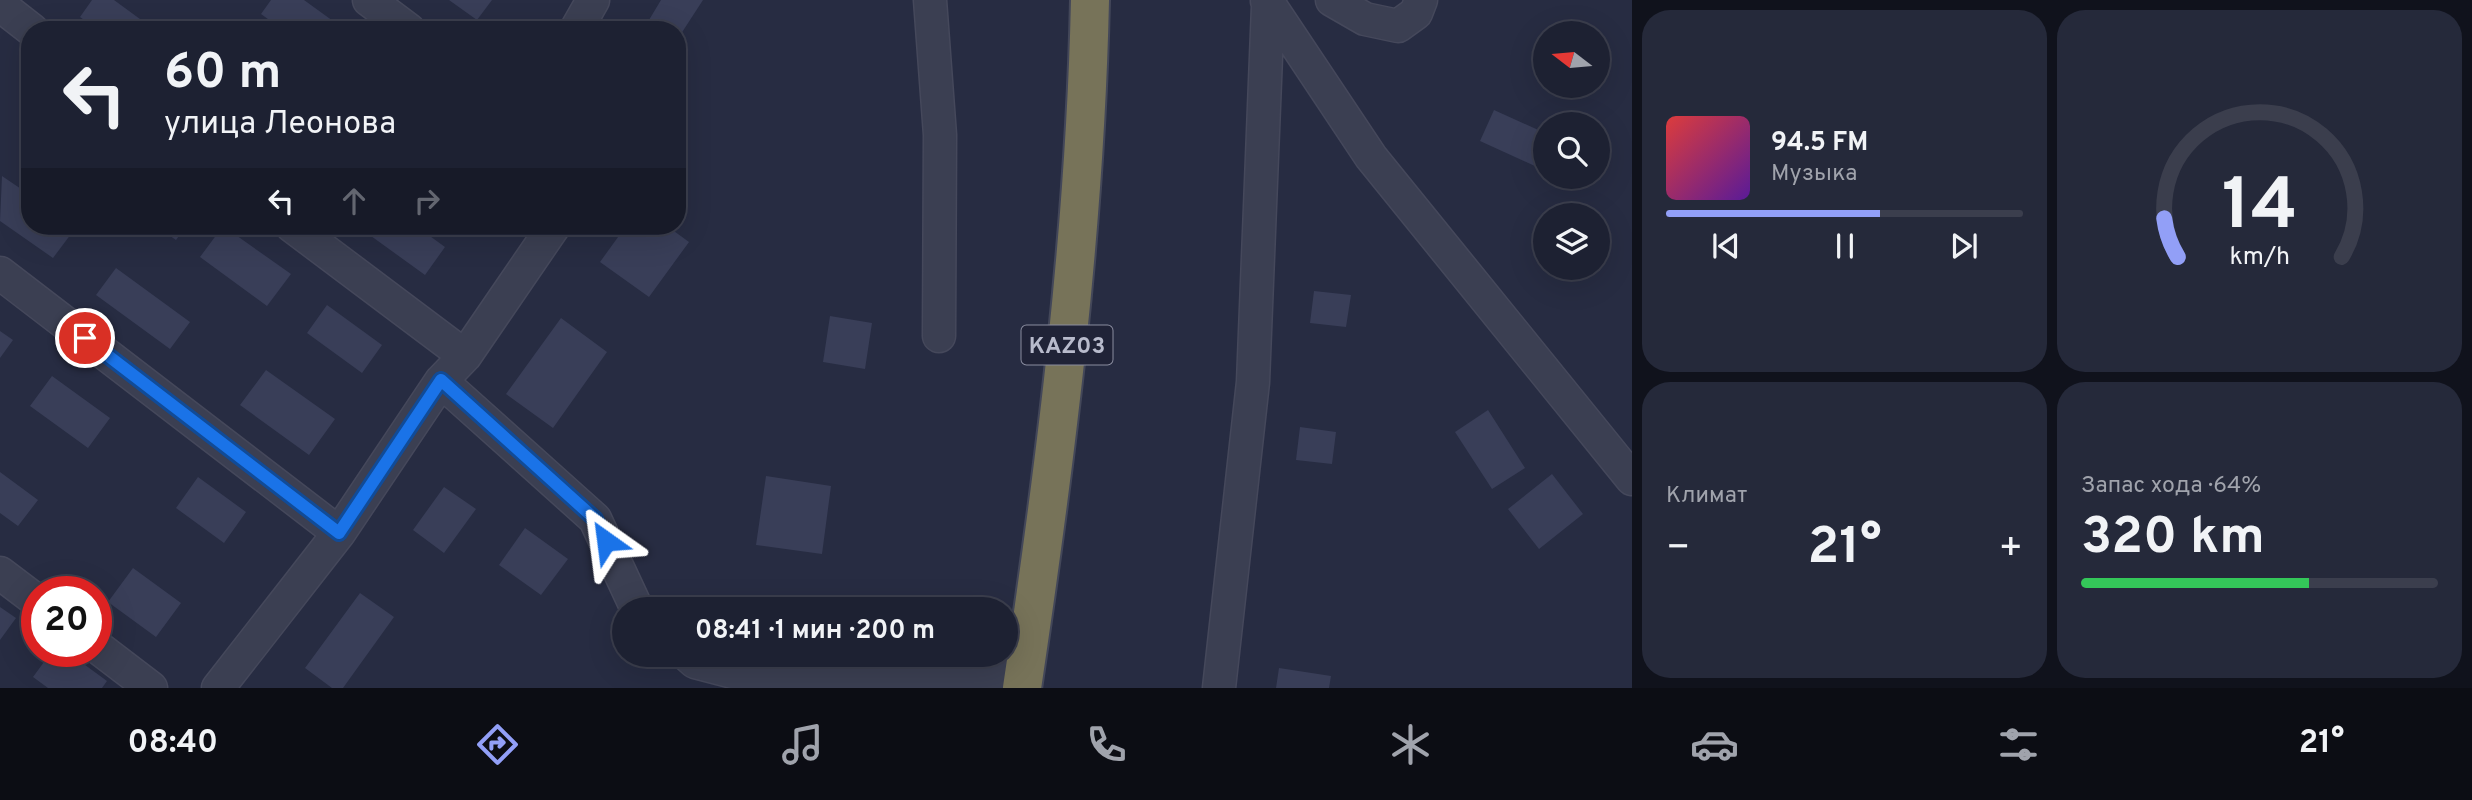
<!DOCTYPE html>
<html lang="ru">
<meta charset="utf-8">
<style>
:root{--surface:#1d2132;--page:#25293a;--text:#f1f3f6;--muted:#a0a3ac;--line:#3b3e4d;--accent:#929ff7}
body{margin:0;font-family:Overpass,sans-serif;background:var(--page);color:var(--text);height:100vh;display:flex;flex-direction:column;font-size:26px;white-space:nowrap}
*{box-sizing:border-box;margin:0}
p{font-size:23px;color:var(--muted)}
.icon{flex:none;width:38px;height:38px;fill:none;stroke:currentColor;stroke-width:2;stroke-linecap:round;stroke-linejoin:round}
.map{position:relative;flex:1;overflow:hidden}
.drawer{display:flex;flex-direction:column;gap:10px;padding:10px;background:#10121c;width:840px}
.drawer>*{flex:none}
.banner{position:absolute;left:21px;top:21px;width:665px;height:214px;border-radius:28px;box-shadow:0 7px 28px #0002,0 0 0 2px var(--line);background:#1d2132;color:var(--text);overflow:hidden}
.needle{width:46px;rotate:286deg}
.controls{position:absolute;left:1533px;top:21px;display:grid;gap:14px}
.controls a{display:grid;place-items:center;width:77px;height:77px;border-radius:50%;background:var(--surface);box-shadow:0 7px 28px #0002,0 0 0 2px var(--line);font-size:35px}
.speed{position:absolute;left:21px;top:576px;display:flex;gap:14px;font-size:35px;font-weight:700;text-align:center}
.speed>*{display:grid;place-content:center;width:91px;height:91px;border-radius:50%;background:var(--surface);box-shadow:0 7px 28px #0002,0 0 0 2px var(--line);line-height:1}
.speed .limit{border:10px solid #d22;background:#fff;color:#111}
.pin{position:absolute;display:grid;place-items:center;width:60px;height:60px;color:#fff;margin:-30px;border:4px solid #fff;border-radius:50%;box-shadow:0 2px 7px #0007}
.me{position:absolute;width:77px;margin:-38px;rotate:329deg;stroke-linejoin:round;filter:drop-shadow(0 0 5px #0008)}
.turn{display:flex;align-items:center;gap:24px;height:147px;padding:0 28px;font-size:32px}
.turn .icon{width:91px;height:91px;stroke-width:2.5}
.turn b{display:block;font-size:49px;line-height:60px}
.lanes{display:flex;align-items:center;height:66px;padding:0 28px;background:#0003;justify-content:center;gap:35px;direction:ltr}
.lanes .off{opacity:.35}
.big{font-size:52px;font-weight:700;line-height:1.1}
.drawer .widget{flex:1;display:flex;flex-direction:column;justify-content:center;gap:10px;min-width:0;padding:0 24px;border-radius:28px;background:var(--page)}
.drawer .dial{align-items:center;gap:0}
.dial svg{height:182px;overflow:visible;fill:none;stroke:var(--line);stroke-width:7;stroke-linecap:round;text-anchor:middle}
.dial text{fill:var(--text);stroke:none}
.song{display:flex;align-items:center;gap:21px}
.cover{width:84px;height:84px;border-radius:10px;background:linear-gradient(135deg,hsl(0 70% 55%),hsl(270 70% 35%))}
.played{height:7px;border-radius:4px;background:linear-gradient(90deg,var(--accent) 60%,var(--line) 60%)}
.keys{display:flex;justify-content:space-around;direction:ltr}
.heat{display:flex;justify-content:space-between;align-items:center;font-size:38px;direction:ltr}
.charge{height:10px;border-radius:5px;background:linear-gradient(90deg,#34c759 64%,var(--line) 0)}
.drawer .tiles{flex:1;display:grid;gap:10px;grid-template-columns:repeat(2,1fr)}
.trip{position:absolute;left:612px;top:597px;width:406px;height:70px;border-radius:35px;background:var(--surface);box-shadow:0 7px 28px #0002,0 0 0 2px var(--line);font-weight:700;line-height:70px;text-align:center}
.tab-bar{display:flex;height:112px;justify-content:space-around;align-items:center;background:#0c0d14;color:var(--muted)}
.tab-bar .icon{width:49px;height:49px}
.tab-bar .current{color:var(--accent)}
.tab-bar b{font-size:32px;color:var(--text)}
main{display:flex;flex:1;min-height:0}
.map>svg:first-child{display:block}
.building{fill:#393e58}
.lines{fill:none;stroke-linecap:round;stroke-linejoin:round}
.minor-casing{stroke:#45485b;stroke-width:35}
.highway-casing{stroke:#434759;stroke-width:42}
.minor{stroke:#3b3f52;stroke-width:32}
.highway{stroke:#777359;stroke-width:38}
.route-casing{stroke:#114b97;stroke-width:18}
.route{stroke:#1a73e8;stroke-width:12}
.labels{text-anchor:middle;stroke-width:7;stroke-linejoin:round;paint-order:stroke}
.shield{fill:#202337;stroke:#8a8d9f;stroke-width:2}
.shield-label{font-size:23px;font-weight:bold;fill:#b8bbcc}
</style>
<main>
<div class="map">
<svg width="1632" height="688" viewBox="0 0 1632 688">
<rect width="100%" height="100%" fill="#272c42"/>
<path class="building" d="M 92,0 L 114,0 L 155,30 L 98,30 L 80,17 Z
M 271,0 L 304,0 L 333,21 L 327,30 L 283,30 L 261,14 Z
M 449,0 L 492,0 L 477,20 Z
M 661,0 L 703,0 L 677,40 L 677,30 L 643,30 Z
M 1494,110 L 1545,133 L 1545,149 L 1537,167 L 1480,141 Z
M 30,118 L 30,139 L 20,132 Z
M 2,176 L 30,195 L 30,226 L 77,226 L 53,258 L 0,221 Z
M 156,226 L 186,226 L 176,240 Z
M 223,226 L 291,274 L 267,306 L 200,257 Z
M 378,226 L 416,226 L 445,247 L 425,275 L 371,236 Z
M 626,226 L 667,226 L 689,242 L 649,297 L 600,262 Z
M 116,268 L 190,322 L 170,349 L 96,295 Z
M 1314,291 L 1351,295 L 1346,327 L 1310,323 Z
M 327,305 L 382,345 L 362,373 L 307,333 Z
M 830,316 L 872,323 L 865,369 L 823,362 Z
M 561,318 L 607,352 L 553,428 L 506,394 Z
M 0,331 L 13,340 L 0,358 Z
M 266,370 L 335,419 L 309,455 L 240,405 Z
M 52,376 L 110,418 L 88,448 L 30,406 Z
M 1488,410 L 1525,468 L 1492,489 L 1455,432 Z
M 1300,427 L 1336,432 L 1332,464 L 1296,460 Z
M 0,472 L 38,500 L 18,526 L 0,513 Z
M 1552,474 L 1583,514 L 1539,549 L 1508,509 Z
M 766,476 L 831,486 L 822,554 L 756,545 Z
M 198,477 L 246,512 L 224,543 L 176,508 Z
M 444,487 L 476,509 L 444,553 L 413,530 Z
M 525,528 L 568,559 L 541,595 L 499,565 Z
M 133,568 L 181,603 L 156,637 L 108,602 Z
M 360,593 L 394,617 L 343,688 L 332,688 L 305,668 Z
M 0,607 L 16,618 L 0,640 Z
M 52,651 L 66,651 L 107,681 L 102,688 L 48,688 L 33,677 Z
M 1279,668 L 1331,676 L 1329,688 L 1276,688 Z"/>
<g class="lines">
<defs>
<path id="minor" d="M 369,0 L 409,30
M 930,0 L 940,135 L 939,336
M 1332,0 L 1365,19 L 1398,26 L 1416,13 L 1421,0
M 1267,1 L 1371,157 L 1632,479
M 0,5 L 32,30
M 576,30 L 593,0
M 292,226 L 465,356
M 0,273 L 339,533
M 441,381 L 595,519 L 637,609
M 0,573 L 37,601
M 96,646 L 151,688
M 686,654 L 695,662 L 752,677 L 1024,676
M 218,688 L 339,533 L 441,381 L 465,356 L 554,226
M 1219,688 L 1253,382 L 1268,6"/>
<path id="highway" d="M 1022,688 C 1056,460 1085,230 1090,0"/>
</defs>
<use href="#minor" class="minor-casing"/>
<use href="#highway" class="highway-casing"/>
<use href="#minor" class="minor"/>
<use href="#highway" class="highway"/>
</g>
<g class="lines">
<defs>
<path id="route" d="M 85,338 L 339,533 L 441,380 L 595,519 L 606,541"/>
</defs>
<use href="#route" class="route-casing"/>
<use href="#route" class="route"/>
</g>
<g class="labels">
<rect class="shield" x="1021.5" y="325.5" width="91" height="39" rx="5"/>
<g class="shield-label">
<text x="1067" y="353">KАZ03</text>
</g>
</g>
</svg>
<div class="controls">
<a><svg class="needle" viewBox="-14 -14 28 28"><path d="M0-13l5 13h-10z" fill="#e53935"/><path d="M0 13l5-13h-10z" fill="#a0a3ac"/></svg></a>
<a><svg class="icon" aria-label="search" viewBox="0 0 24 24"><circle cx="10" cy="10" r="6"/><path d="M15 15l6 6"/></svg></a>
<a><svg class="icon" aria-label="layers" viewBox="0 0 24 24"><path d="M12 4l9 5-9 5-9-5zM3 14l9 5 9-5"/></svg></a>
</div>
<div class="speed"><div class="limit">20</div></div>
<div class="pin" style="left:85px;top:338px;background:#d93025"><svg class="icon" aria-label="arrive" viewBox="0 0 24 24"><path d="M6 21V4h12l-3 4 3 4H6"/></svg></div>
<svg class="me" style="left:606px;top:541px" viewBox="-20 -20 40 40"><path d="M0-17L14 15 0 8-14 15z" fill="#1a73e8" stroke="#fff" stroke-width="4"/></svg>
<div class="trip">08:41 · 1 мин · 200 m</div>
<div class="banner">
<div class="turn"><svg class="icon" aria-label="left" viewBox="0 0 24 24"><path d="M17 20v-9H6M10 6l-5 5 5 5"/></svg><div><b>60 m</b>улица Леонова</div></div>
<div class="lanes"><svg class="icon" aria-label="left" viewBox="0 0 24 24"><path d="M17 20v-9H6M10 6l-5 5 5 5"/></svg><svg class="icon off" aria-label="ahead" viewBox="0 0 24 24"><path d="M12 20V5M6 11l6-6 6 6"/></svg><svg class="icon off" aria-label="right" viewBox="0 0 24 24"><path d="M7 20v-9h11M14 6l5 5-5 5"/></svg></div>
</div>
</div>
<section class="drawer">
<div class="tiles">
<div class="widget">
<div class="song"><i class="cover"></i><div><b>94.5 FM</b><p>Музыка</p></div></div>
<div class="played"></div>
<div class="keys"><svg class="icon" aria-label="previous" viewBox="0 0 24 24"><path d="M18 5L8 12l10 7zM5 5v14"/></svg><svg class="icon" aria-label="pause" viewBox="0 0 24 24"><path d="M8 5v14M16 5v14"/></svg><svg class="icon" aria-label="next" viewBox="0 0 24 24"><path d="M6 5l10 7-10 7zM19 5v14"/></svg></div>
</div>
<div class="widget dial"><svg viewBox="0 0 100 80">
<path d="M14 69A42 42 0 1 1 86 69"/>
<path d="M14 69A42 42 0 0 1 8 52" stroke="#929ff7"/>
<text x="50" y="56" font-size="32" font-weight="700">14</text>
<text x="50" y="72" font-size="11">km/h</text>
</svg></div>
<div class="widget"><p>Климат</p>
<div class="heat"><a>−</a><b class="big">21°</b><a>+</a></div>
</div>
<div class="widget"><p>Запас хода · 64%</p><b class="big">320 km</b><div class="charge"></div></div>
</div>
</section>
</main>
<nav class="tab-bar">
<b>08:40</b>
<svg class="icon current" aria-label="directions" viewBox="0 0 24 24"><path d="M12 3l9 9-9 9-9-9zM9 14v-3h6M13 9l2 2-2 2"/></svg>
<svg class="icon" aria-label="music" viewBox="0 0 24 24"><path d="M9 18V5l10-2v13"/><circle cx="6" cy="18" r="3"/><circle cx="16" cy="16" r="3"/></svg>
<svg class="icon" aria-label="phone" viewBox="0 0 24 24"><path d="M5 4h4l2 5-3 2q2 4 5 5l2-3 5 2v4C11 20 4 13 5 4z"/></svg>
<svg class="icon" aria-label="climate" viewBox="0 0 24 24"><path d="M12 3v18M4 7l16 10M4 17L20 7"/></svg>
<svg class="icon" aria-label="car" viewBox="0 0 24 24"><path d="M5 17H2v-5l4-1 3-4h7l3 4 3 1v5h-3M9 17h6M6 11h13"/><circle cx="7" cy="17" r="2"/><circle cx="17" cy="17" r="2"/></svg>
<svg class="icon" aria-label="filters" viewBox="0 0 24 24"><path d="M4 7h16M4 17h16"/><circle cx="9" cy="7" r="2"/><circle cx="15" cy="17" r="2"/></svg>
<b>21°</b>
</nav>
